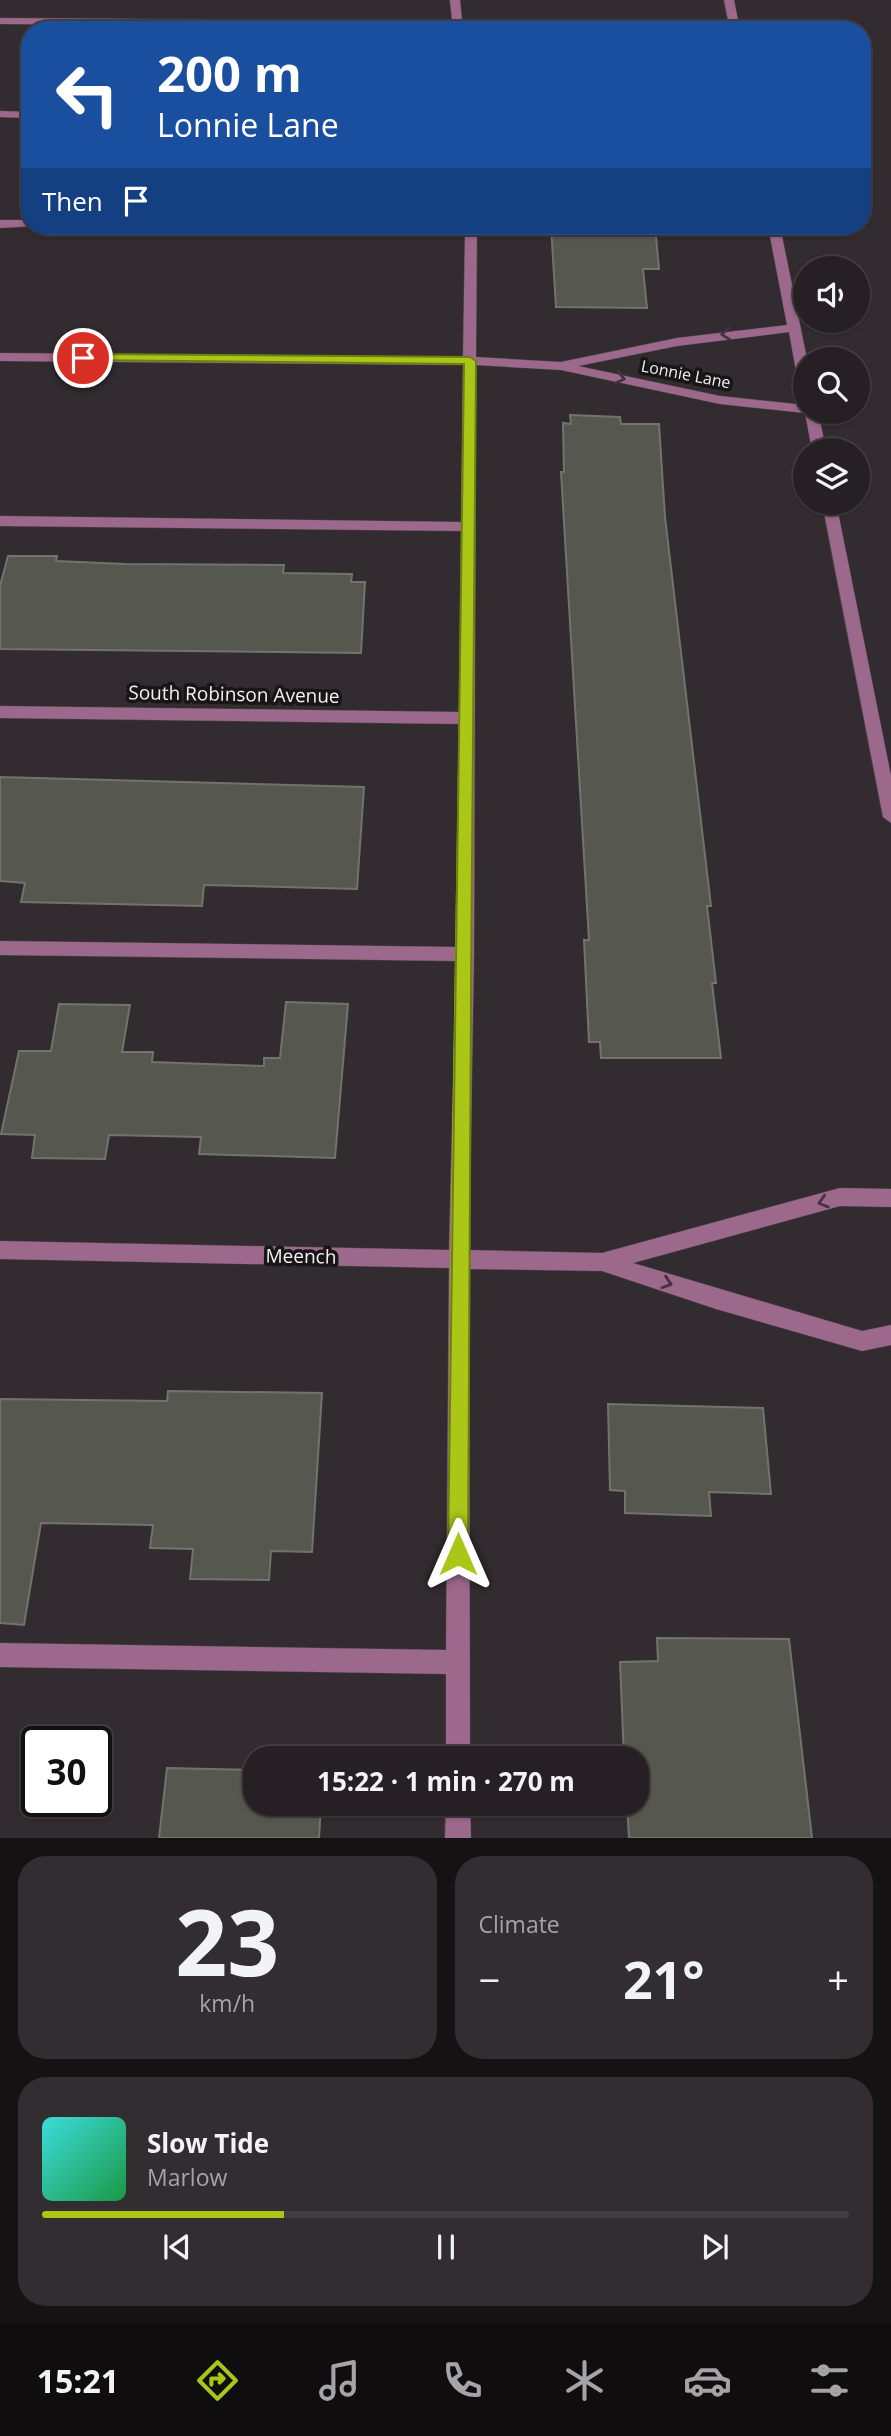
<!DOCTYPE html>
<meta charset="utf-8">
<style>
:root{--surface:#262024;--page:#322d31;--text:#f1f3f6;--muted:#a4a3a6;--line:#423e41;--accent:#aac718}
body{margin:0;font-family:"Open Sans",sans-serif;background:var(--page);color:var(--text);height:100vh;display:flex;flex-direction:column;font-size:26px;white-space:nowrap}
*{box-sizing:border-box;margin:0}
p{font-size:23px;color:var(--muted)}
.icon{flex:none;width:38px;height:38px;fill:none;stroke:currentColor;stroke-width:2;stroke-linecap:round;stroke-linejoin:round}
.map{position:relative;height:1838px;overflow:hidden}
.details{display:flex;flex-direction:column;gap:18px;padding:18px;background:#151214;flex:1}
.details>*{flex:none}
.guide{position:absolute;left:21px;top:21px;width:850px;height:214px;border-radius:28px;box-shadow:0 2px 5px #0004,0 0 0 2px var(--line);background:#1a4fa0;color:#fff;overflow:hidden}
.buttons{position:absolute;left:793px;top:256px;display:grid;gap:14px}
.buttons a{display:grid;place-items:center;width:77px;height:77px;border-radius:50%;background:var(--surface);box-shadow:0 2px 5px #0004,0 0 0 2px var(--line);font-size:35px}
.speed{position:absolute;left:21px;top:1726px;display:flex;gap:14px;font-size:35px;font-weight:700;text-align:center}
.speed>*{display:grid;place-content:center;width:91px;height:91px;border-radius:50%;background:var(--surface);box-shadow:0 2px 5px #0004,0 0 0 2px var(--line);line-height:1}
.speed .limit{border:4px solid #111;border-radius:10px;background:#fff;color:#111}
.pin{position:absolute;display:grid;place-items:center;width:60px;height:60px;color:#fff;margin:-30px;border:4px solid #fff;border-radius:50%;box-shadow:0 2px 7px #0007}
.me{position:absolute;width:77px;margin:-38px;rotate:0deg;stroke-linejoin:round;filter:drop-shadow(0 0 5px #0008)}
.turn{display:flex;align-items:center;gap:24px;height:147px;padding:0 21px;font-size:32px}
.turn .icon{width:91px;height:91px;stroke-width:2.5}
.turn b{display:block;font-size:49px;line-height:60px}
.then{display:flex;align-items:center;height:66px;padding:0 21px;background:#0003;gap:14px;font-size:26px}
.big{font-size:52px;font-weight:700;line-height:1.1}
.details .tile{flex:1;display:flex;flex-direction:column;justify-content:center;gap:10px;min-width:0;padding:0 24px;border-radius:28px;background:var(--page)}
.details .dial{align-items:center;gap:0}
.dial b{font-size:91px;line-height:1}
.song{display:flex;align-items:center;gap:21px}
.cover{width:84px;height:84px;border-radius:10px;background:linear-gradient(135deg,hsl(180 70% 55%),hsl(140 70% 35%))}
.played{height:7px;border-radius:4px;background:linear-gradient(90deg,var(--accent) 30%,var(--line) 30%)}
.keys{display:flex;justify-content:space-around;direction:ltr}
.heat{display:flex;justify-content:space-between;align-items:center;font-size:38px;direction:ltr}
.details .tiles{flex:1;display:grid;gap:18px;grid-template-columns:1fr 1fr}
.tile:last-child{grid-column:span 2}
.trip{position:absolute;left:243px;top:1746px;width:406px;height:70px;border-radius:28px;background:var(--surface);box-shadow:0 2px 5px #0004,0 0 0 2px var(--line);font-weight:700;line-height:70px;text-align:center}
.menu{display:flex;height:112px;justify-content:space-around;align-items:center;background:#0f0d0e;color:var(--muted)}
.menu .icon{width:49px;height:49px}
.menu .current{color:var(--accent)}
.menu b{font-size:32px;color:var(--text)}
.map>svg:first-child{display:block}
.building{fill:#565850;stroke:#72746c;stroke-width:2}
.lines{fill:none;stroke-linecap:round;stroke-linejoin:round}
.minor-casing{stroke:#4d464b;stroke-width:1}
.minor{fill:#9c688b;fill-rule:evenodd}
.oneway{stroke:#463240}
.route{fill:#aac718;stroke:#6e8110;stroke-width:2}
.labels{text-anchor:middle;stroke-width:7;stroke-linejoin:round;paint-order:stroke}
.far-street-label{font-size:16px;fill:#f4eff2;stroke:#181517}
.street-label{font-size:19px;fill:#f4eff2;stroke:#181517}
</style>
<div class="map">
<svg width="891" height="1838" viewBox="0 0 891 1838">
<rect width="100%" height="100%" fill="#322b30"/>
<path class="building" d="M 551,226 L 655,226 L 659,269 L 643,269 L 647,308 L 556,307 Z
M 570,415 L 620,417 L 621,424 L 659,424 L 665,517 L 711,906 L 707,906 L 716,983 L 712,983 L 721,1058 L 601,1058 L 600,1042 L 589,1042 L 584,940 L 589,940 L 561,472 L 564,472 L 563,423 L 571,424 Z
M 8,556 L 57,556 L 56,561 L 125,564 L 284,565 L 283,573 L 352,574 L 351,582 L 365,582 L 361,653 L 0,649 L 0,586 Z
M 0,777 L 364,787 L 357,889 L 204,885 L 202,906 L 21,902 L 25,883 L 0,881 Z
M 286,1002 L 348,1004 L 335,1158 L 199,1154 L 201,1137 L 109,1135 L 105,1159 L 32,1158 L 35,1135 L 1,1134 L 19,1051 L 51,1051 L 59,1004 L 130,1005 L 122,1052 L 153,1052 L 152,1062 L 264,1066 L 264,1058 L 280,1058 Z
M 168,1391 L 322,1393 L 312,1552 L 271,1551 L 269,1580 L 190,1579 L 193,1549 L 150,1548 L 153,1525 L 41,1523 L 24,1625 L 0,1623 L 0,1399 L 167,1401 Z
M 608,1404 L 763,1408 L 771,1494 L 709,1492 L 711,1516 L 625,1513 L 625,1491 L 610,1490 Z
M 657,1638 L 789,1639 L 812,1838 L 629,1838 L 627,1804 L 637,1804 L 637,1759 L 624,1759 L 620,1662 L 658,1661 Z
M 167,1768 L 256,1770 L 256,1804 L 321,1804 L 319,1838 L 159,1838 Z"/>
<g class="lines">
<defs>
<path id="minor" d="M 450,0 L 460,0 L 463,30 L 453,30 L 453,27 L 0,24 L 0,18 L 452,21 Z
M 724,0 L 734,0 L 740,30 L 730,30 Z
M 0,111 L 30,112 L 30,118 L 0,117 Z
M 0,220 L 30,220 L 30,226 L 35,226 L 0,228 Z
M 180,226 L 477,226 L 476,357 L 561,362 L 677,338 L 787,325 L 768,226 L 780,226 L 807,359 L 805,386 L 798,382 L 789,332 L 677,346 L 578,366 L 720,396 L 805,405 L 805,411 L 818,411 L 826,450 L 812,450 L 805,413 L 720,404 L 561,370 L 476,365 L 474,954 L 469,1250 L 602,1253 L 840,1188 L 891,1189 L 891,1207 L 840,1206 L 633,1263 L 862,1331 L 891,1325 L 891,1345 L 862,1351 L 716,1309 L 602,1271 L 469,1269 L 470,1759 L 446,1759 L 446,1674 L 0,1667 L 0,1643 L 446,1650 L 449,1268 L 0,1259 L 0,1241 L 449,1250 L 456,961 L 0,955 L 0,941 L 456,947 L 459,724 L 0,718 L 0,706 L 459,712 L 461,531 L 0,526 L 0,516 L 461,522 L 463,365 L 0,361 L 0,353 L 463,357 L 465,232 L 186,230 Z
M 822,502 L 836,502 L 891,776 L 891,823 L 883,817 Z
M 446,1804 L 470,1804 L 471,1838 L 445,1838 Z"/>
</defs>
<use href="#minor" class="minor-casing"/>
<use href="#minor" class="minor"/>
</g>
<defs><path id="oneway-chevron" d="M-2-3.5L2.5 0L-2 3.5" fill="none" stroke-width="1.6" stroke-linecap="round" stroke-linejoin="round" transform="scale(1.75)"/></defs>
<g class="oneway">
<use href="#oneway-chevron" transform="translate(726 334) rotate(175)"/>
<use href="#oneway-chevron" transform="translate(620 378) rotate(12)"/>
<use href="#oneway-chevron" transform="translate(823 1202) rotate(164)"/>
<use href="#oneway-chevron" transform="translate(667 1283) rotate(18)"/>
</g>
<path class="route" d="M 83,354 L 470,357 L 476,361 C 474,759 468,1156 468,1554 L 465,1561 L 458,1565 L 451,1561 L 448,1554 C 450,1158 459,761 464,364 L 79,360 L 79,355 Z"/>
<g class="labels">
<g class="far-street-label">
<text transform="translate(686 374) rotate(11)" y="6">Lonnie Lane</text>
</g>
<g class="street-label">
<text transform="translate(234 694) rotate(1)" y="7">South Robinson Avenue</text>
<text transform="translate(301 1256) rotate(1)" y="7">Meench</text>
</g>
</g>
</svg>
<div class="buttons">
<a><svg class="icon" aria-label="sound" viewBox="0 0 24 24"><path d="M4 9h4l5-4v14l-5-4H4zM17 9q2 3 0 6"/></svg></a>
<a><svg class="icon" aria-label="search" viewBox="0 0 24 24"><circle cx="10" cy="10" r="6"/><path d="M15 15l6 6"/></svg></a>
<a><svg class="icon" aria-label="layers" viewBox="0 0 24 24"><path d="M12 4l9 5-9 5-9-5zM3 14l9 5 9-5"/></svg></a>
</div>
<div class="speed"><div class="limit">30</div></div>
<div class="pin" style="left:83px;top:358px;background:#d93025"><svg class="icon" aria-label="arrive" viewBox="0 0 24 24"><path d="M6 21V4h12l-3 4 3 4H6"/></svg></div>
<svg class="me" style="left:458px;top:1554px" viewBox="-20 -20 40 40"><path d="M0-17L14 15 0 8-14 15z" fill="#aac718" stroke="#fff" stroke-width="4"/></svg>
<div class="trip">15:22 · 1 min · 270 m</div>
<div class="guide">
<div class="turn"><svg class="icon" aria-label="left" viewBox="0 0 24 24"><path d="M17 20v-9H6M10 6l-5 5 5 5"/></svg><div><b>200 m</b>Lonnie Lane</div></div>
<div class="then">Then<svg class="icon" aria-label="arrive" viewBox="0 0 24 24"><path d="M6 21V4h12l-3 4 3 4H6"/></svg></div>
</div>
</div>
<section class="details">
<div class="tiles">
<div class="tile dial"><b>23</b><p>km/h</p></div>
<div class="tile"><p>Climate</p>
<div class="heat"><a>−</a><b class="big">21°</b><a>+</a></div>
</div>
<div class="tile">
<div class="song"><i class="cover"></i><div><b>Slow Tide</b><p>Marlow</p></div></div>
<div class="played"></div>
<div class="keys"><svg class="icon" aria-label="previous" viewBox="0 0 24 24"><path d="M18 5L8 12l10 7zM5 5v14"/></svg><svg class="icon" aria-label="pause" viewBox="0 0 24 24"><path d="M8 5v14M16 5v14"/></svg><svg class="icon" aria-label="next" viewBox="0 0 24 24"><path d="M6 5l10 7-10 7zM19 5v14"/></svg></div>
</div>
</div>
</section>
<nav class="menu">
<b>15:21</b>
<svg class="icon current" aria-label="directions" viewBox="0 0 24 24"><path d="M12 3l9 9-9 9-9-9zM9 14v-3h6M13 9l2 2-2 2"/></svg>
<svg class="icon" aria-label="music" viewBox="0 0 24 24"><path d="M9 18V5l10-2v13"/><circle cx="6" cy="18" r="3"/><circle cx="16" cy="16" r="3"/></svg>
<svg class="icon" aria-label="phone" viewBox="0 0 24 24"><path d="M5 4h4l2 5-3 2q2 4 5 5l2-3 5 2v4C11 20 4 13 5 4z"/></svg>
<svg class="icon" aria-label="climate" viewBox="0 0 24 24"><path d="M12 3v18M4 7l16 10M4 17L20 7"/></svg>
<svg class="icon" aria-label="car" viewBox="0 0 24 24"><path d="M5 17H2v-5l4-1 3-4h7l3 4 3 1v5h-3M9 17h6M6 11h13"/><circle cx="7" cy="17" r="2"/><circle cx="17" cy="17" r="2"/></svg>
<svg class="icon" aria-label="filters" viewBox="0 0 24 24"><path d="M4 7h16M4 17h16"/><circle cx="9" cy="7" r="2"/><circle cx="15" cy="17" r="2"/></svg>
</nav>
